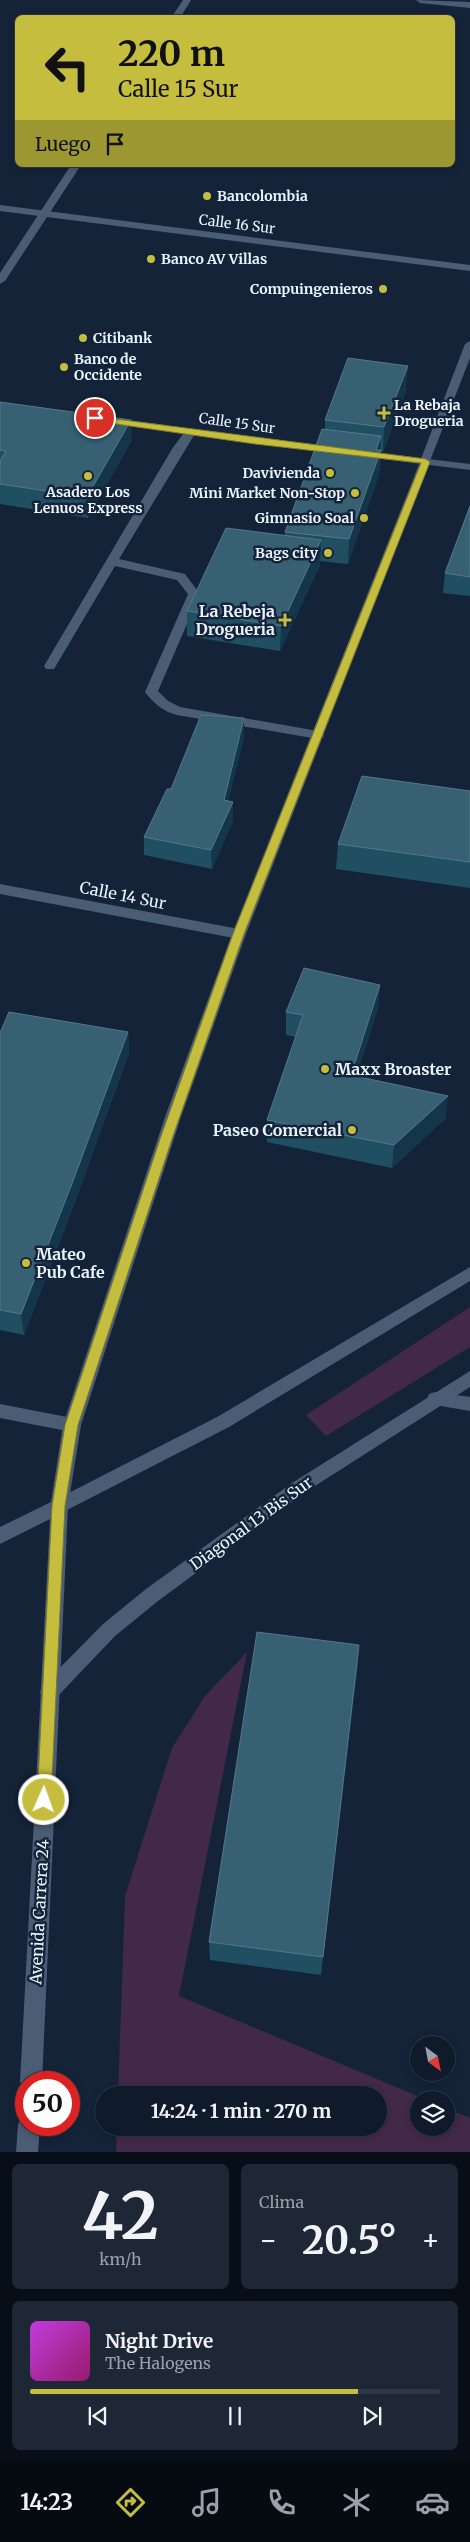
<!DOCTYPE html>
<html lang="es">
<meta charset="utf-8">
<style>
:root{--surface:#0f1a2a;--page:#1d2736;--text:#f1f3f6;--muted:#9ba1a8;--line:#2f3847;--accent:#c4bd3e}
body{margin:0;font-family:Merriweather,serif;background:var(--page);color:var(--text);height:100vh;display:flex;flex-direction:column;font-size:19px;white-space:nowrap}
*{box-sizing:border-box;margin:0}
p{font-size:16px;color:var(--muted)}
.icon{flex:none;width:28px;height:28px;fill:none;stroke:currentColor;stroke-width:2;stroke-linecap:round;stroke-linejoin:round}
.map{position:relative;height:2152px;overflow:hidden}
.details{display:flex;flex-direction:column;gap:12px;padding:12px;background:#080e17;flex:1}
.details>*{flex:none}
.guide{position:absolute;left:15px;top:15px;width:440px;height:152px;border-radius:8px;box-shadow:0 2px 8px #0003,0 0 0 1px var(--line);background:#c4bd3e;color:#111;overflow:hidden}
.needle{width:32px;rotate:148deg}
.buttons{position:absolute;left:410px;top:2036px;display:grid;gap:10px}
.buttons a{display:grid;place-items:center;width:45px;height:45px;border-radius:50%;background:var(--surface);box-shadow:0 2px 8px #0003,0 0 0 1px var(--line);font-size:25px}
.speed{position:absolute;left:15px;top:2071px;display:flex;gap:10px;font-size:25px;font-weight:700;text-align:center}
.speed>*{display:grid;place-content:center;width:65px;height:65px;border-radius:50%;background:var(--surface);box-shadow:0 2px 8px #0003,0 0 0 1px var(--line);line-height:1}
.speed .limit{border:8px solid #d22;background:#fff;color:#111}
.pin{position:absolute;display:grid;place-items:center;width:42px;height:42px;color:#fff;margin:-21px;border:2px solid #fff;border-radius:50%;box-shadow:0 1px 5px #0007}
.me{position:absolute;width:55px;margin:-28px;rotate:2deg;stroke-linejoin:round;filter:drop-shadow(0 0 4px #0008)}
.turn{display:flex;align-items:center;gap:18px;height:105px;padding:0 20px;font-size:22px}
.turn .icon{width:65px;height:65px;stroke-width:2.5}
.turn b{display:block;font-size:35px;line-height:42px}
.then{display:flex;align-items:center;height:48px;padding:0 20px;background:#0003;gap:10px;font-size:19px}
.big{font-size:38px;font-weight:700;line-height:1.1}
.details .card{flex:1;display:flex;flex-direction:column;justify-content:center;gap:8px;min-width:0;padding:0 18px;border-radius:8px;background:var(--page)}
.details .dial{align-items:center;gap:0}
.dial b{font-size:65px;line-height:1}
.song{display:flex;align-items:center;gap:15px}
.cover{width:60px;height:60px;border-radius:8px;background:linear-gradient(135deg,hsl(290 70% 55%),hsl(320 70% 35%))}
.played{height:5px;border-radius:2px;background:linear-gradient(90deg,var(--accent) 80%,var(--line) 80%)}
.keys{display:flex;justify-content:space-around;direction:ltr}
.heat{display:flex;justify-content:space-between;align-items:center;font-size:28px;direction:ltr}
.details .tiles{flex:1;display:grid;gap:12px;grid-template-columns:1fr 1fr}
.card:last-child{grid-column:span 2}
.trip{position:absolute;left:95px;top:2086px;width:292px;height:50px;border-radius:25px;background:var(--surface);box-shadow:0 2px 8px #0003,0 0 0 1px var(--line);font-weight:700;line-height:50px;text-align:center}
.menu{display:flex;height:80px;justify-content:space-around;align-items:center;background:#060a11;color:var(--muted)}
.menu .icon{width:35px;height:35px}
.menu .on{color:var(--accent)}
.menu b{font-size:22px;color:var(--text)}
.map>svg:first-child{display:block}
.green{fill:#422849}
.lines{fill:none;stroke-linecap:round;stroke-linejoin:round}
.service{fill:#4b5c75;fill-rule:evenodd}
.minor{fill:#4b5c75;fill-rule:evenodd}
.tertiary{fill:#4b5c75;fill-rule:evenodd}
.secondary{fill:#4b5c75;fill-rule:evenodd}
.wall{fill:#214f62}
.shaded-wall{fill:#13364a}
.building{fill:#376173;stroke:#537889}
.route{fill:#c4bd3e;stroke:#7f7b28}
.poi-dot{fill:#c4bd3e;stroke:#142338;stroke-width:2}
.labels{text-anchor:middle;stroke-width:5;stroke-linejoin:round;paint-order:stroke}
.far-poi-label{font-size:14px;font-weight:bold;fill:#eaf3ff;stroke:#142338;text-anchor:start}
.far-street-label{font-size:14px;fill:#eaf3ff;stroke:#142338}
.poi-label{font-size:16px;font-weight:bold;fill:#eaf3ff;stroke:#142338;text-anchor:end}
.street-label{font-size:16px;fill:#eaf3ff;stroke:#142338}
</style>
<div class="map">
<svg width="470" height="2152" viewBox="0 0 470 2152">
<rect width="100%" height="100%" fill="#142338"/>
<path class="green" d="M 470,1307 L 470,1347 L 326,1436 L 306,1415 Z
M 247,1652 L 179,1996 L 427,2100 L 419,2100 L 419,2128 L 446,2128 L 446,2108 L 470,2118 L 470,2152 L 116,2152 L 117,2128 L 379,2128 L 379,2095 L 118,2095 L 125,1896 L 172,1748 L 205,1696 Z"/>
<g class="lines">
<path class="service" d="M 190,429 L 196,432 L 119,559 L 185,574 L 200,594 L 158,691 L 168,701 L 180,707 L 318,731 L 323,732 L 324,735 L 323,738 L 318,739 L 177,715 C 164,712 153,703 145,692 L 188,594 L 177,580 L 115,566 L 54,669 L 46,669 L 44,666 L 172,449 L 186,430 Z"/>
<path class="minor" d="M 183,0 L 191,0 L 180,18 L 171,18 Z
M 71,165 L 81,165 L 5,281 L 0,284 L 0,273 Z
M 113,418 L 335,448 L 341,451 L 335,454 L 109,423 L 107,421 Z
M 361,451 L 470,464 L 470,470 L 357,456 L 357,452 Z
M 0,884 L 239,929 L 246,934 L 239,939 L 0,894 Z
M 435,1392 L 470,1397 L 470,1411 L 429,1404 L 427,1399 L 429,1394 Z"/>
<path class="tertiary" d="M 416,0 L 470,2 L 470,8 L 420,3 Z
M 470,1267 L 470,1281 L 229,1427 L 65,1511 L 59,1514 L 53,1511 L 50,1506 L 53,1501 L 217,1417 Z
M 470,1371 L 470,1387 L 304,1493 L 158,1601 L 115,1636 L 56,1698 L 49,1701 L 42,1698 L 40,1692 L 42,1686 L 103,1624 L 146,1589 L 292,1483 Z
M 0,1404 L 72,1418 L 78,1420 L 81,1425 L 78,1430 L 72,1432 L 0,1418 Z"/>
<path class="secondary" d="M 0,205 L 470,265 L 470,271 L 0,211 Z
M 470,341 L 470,358 L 246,934 L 181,1117 L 81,1425 L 68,1506 L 42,2082 L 26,2082 L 26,2091 L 20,2082 L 50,1519 L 0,1544 L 0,1527 L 51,1502 L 63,1425 L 165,1117 L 232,934 L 414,477 L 465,344 Z
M 26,2115 L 26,2125 L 40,2125 L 38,2152 L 16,2152 L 18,2125 L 21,2117 Z"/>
</g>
<path class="wall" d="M 406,391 L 383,452 L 381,451 L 379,475 L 348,564 L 320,561 L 320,565 L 280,651 L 187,636 L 187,611 L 285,535 L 285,532 L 325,430 L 325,420 Z
M 0,402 L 132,440 L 88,518 L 0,504 Z
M 470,506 L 470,596 L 443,593 L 445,573 Z
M 244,737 L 228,801 L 233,821 L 212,869 L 144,855 L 144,837 L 171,789 Z
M 470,791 L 470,888 L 336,869 L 338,844 Z
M 380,985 L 378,1008 L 356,1077 L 446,1118 L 392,1168 L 267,1142 L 267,1120 L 296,1037 L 286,1035 L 286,1012 Z
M 128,1032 L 129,1053 L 75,1202 L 24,1335 L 0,1330 L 0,1033 Z
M 359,1645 L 321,1975 L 210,1960 L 209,1942 Z"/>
<path class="shaded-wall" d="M 408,366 L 406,391 L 383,452 L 384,427 Z
M 131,420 L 132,440 L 88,518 L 87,497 Z
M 381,436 L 379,475 L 348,564 L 349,539 L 376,450 Z
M 321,540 L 320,565 L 280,651 L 281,626 Z
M 244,718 L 244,737 L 224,819 L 224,800 Z
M 233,802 L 233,821 L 212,869 L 211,850 Z
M 380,985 L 378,1008 L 349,1098 L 351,1075 Z
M 128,1032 L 129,1053 L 75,1202 L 24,1335 L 21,1314 Z
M 448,1096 L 446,1118 L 392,1168 L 394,1145 Z
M 359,1645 L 358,1666 L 321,1975 L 323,1957 Z"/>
<path class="building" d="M 348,358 L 408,366 L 384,427 L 325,420 Z
M 0,402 L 131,420 L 87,497 L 0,484 L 0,461 L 6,451 L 0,450 Z
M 322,429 L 381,436 L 376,450 L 381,450 L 349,539 L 285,532 Z
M 470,506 L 470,577 L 445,573 Z
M 226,528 L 321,540 L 281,626 L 187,611 Z
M 201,715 L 244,718 L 224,800 L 233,802 L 211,850 L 144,837 L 167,789 L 171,789 Z
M 362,776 L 470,791 L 470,862 L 338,844 Z
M 304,968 L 380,985 L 351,1075 L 448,1096 L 394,1145 L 267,1120 L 303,1015 L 286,1012 Z
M 9,1012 L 128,1032 L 73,1181 L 21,1314 L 0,1310 L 0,1033 Z
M 257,1632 L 359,1645 L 323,1957 L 209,1942 Z"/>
<path class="route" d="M 92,416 L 426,459 L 430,462 L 244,934 L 173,1136 L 78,1425 L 65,1506 L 51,1800 L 49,1804 L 44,1807 L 39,1804 L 37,1800 L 52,1506 L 65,1425 L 161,1136 L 233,934 L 421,463 L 255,444 L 95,421 L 91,418 Z"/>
<g class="poi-dot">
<circle cx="207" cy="196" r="5"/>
<circle cx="151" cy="259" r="5"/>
<circle cx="383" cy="289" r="5"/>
<circle cx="83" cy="338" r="5"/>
<circle cx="64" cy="367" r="5"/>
<path d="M381.5 405.5h5v5h5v5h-5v5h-5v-5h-5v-5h5z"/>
<circle cx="330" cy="473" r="5"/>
<circle cx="88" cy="476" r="5"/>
<circle cx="355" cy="493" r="5"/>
<circle cx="364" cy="518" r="5"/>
<circle cx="328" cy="553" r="5"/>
<path d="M282.5 612.5h5v5h5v5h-5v5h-5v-5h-5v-5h5z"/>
<circle cx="325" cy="1069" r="5"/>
<circle cx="352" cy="1130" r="5"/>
<circle cx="26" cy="1263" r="5"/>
</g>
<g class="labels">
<g class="far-poi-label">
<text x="217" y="201">Bancolombia</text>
<text x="161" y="264">Banco AV Villas</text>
<text x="373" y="294" text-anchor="end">Compuingenieros</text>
<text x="93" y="343">Citibank</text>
<text x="74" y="364">Banco de<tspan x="74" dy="16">Occidente</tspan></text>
<text x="394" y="410">La Rebaja<tspan x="394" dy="16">Drogueria</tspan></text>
<text x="320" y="478" text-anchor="end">Davivienda</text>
<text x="88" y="497" text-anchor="middle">Asadero Los<tspan x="88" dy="16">Lenuos Express</tspan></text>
<text x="345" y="498" text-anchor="end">Mini Market Non-Stop</text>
<text x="354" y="523" text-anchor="end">Gimnasio Soal</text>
<text x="318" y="558" text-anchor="end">Bags city</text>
</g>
<g class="far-street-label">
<text transform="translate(237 224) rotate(7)" y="5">Calle 16 Sur</text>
<text transform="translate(237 423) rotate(8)" y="5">Calle 15 Sur</text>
</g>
<g class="poi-label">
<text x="275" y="617">La Rebeja<tspan x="275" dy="18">Drogueria</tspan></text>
<text x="335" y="1075" text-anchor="start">Maxx Broaster</text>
<text x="342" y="1136">Paseo Comercial</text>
<text x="36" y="1260" text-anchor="start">Mateo<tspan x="36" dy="18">Pub Cafe</tspan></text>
</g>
<g class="street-label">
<text transform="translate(123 895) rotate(11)" y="6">Calle 14 Sur</text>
<text transform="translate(251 1523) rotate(-36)" y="6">Diagonal 13 Bis Sur</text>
<text transform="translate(39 1912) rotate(-87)" y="6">Avenida Carrera 24</text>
</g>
</g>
</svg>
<div class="buttons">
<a><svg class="needle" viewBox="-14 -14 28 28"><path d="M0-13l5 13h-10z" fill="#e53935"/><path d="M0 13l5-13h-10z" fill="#9ba1a8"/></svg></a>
<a><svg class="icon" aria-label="layers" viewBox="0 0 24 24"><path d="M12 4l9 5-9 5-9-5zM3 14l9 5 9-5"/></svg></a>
</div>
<div class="speed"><div class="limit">50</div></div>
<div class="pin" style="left:95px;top:418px;background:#d93025"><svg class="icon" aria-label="arrive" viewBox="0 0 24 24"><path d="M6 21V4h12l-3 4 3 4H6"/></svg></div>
<svg class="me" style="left:44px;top:1800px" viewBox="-20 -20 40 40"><circle r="17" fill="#c4bd3e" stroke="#fff" stroke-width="3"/><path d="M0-11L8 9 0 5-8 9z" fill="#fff"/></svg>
<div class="trip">14:24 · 1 min · 270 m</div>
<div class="guide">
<div class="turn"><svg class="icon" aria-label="left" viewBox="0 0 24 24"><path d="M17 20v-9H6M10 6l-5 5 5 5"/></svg><div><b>220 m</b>Calle 15 Sur</div></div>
<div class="then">Luego<svg class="icon" aria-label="arrive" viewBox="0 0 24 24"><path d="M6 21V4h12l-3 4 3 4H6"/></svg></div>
</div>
</div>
<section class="details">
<div class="tiles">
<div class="card dial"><b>42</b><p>km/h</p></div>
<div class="card"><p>Clima</p>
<div class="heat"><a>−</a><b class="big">20.5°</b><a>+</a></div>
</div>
<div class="card">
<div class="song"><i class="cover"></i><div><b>Night Drive</b><p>The Halogens</p></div></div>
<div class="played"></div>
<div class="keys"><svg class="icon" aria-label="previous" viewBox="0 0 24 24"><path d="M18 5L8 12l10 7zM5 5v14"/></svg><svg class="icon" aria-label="pause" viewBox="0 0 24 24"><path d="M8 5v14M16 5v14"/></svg><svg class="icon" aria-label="next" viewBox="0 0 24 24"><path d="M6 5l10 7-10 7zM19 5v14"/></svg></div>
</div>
</div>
</section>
<nav class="menu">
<b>14:23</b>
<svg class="icon on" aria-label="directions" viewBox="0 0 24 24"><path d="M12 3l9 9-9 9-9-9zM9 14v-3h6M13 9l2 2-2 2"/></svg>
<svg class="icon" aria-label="music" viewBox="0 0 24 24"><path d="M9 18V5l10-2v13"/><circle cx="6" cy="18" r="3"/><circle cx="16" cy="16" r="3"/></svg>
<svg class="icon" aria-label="phone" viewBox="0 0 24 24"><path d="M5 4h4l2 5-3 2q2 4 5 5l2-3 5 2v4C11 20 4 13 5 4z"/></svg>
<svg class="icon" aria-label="climate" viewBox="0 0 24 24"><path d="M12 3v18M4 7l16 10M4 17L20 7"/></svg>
<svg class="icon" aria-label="car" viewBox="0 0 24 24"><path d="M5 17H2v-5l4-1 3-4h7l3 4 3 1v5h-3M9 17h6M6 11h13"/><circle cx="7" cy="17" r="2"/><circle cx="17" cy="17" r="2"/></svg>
</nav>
